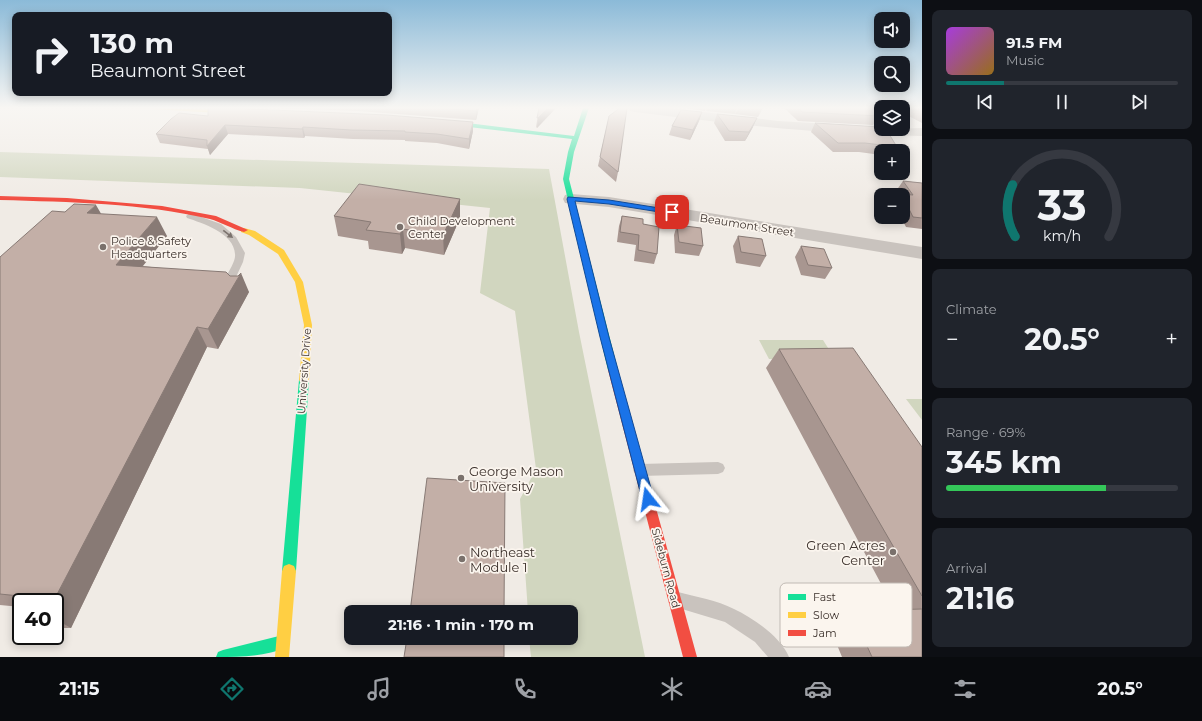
<!DOCTYPE html>
<meta charset="utf-8">
<style>
:root{--surface:#171b24;--page:#20242c;--text:#f1f3f6;--muted:#9ea1a6;--line:#363941;--accent:#0f766e}
body{margin:0;font-family:Montserrat,sans-serif;background:var(--page);color:var(--text);height:100vh;display:flex;flex-direction:column;font-size:15px;white-space:nowrap}
*{box-sizing:border-box;margin:0}
p{font-size:13px;color:var(--muted)}
.icon{flex:none;width:22px;height:22px;fill:none;stroke:currentColor;stroke-width:2;stroke-linecap:round;stroke-linejoin:round}
.map{position:relative;flex:1;overflow:hidden}
.details{display:flex;flex-direction:column;gap:10px;padding:10px;background:#0d0f14;width:280px}
.details>*{flex:none}
.hud{position:absolute;left:12px;top:12px;width:380px;height:84px;border-radius:8px;box-shadow:0 2px 10px #0003;background:#171b24;color:var(--text);overflow:hidden}
.controls{position:absolute;left:874px;top:12px;display:grid;gap:8px}
.controls a{display:grid;place-items:center;width:36px;height:36px;border-radius:8px;background:var(--surface);box-shadow:0 2px 10px #0003;font-size:20px}
.speed{position:absolute;left:12px;top:593px;display:flex;gap:8px;font-size:20px;font-weight:700;text-align:center}
.speed>*{display:grid;place-content:center;width:52px;height:52px;border-radius:50%;background:var(--surface);box-shadow:0 2px 10px #0003;line-height:1}
.speed .limit{border:2px solid #111;border-radius:6px;background:#fff;color:#111}
.pin{position:absolute;display:grid;place-items:center;width:34px;height:34px;color:#fff;margin:-17px;border-radius:8px;box-shadow:0 2px 6px #0006}
.me{position:absolute;width:44px;margin:-22px;rotate:345deg;stroke-linejoin:round;filter:drop-shadow(0 0 3px #0008)}
.turn{display:flex;align-items:center;gap:14px;height:84px;padding:0 12px;font-size:18px}
.turn .icon{width:52px;height:52px;stroke-width:2.5}
.turn b{display:block;font-size:28px;line-height:34px}
.big{font-size:30px;font-weight:700;line-height:1.1}
.details .widget{flex:1;display:flex;flex-direction:column;justify-content:center;gap:6px;min-width:0;padding:0 14px;border-radius:8px;background:var(--page)}
.details .dial{align-items:center;gap:0}
.dial svg{height:104px;overflow:visible;fill:none;stroke:var(--line);stroke-width:7;stroke-linecap:round;text-anchor:middle}
.dial text{fill:var(--text);stroke:none}
.song{display:flex;align-items:center;gap:12px}
.cover{width:48px;height:48px;border-radius:6px;background:linear-gradient(135deg,hsl(280 70% 55%),hsl(40 70% 35%))}
.played{height:4px;border-radius:2px;background:linear-gradient(90deg,var(--accent) 25%,var(--line) 25%)}
.keys{display:flex;justify-content:space-around;direction:ltr}
.heat{display:flex;justify-content:space-between;align-items:center;font-size:22px;direction:ltr}
.charge{height:6px;border-radius:3px;background:linear-gradient(90deg,#34c759 69%,var(--line) 0)}
.trip{position:absolute;left:344px;top:605px;width:234px;height:40px;border-radius:8px;background:var(--surface);box-shadow:0 2px 10px #0003;font-weight:700;line-height:40px;text-align:center}
.dock{display:flex;height:64px;justify-content:space-around;align-items:center;background:#090b0e;color:var(--muted)}
.dock .icon{width:28px;height:28px}
.dock .active{color:var(--accent)}
.dock b{font-size:18px;color:var(--text)}
main{display:flex;flex:1;min-height:0}
.map>svg:first-child{display:block}
.green{fill:#d1d6bf}
.lines{fill:none;stroke-linecap:round;stroke-linejoin:round}
.lane{fill:#c9c3be;fill-rule:evenodd}
.street{fill:#c9c3be;fill-rule:evenodd}
.fast{fill:#16e098;fill-rule:evenodd}
.slow{fill:#ffcf43;fill-rule:evenodd}
.jam{fill:#f24e42;fill-rule:evenodd}
.wall{fill:#a89690}
.shaded-wall{fill:#887a75}
.building{fill:#c3afa7;stroke:#887a75}
.oneway{fill:#7b726d}
.route{fill:#1a73e8;stroke:#114b97}
.poi-dot{fill:#7a716c;stroke:#fbf5ee;stroke-width:1.5}
.labels{text-anchor:middle;stroke-width:3.5;stroke-linejoin:round;paint-order:stroke}
.poi-label{font-size:11px;fill:#3b302b;stroke:#fbf5ee;text-anchor:start}
.street-label{font-size:11px;fill:#3b302b;stroke:#fbf5ee}
.near-poi-label{font-size:13px;fill:#3b302b;stroke:#fbf5ee;text-anchor:start}
.key{fill:#fbf5ee;stroke:#c1bab4;stroke-width:1}
.key-label{font-size:11px;fill:#3b302b}
</style>
<main>
<div class="map">
<svg width="922" height="657" viewBox="0 0 922 657">
<rect width="100%" height="100%" fill="#f0ebe5"/>
<path class="green" d="M 0,152 L 549,169 L 579,332 L 645,657 L 531,657 L 529,638 L 571,638 L 571,612 L 528,612 L 520,499 L 536,469 L 515,311 L 480,293 L 490,208 L 300,188 L 0,177 Z
M 759,340 L 823,340 L 835,359 L 769,359 Z
M 906,399 L 922,399 L 922,420 Z"/>
<g class="lines">
<path class="lane" d="M 190,213 L 221,224 L 236,237 L 245,253 L 243,262 L 236,277 L 244,288 L 243,290 L 235,290 L 226,277 C 229,270 236,261 235,254 C 234,233 202,223 187,218 L 186,216 Z
M 718,462 L 723,464 L 725,468 L 723,472 L 718,474 L 640,476 L 635,474 L 633,470 L 635,466 L 640,464 Z
M 678,592 C 696,597 717,600 734,609 C 753,618 781,637 789,657 L 768,657 L 755,642 L 725,622 L 672,606 L 670,600 L 672,594 Z"/>
<path class="street" d="M 629,108 L 669,108 L 778,121 L 881,127 L 881,129 L 922,128 L 922,136 C 826,135 731,124 635,112 L 630,111 Z
M 571,194 L 609,197 L 922,247 L 922,259 L 609,207 L 565,203 L 563,199 L 565,195 Z"/>
<path class="fast" d="M 583,108 L 589,108 L 574,152 L 569,179 L 618,370 L 616,373 L 610,373 L 608,370 L 563,179 L 568,152 L 572,139 L 443,124 L 440,122 L 443,120 L 574,136 Z
M 304,376 L 307,377 L 309,380 L 296,571 L 294,576 L 289,578 L 284,576 L 282,571 L 299,380 L 301,377 Z
M 283,635 L 288,637 L 290,642 L 288,647 C 264,657 241,657 216,657 L 218,652 L 223,650 Z"/>
<path class="slow" d="M 134,108 L 237,110 L 240,112 L 237,114 Z
M 241,228 L 244,228 L 255,231 L 284,250 L 303,282 L 312,325 L 309,380 L 307,383 L 304,384 L 301,383 L 299,380 L 304,325 L 295,282 L 278,254 L 249,235 L 241,232 Z
M 289,564 L 294,566 L 296,571 L 289,657 L 275,657 L 282,571 L 284,566 Z"/>
<path class="jam" d="M 0,196 L 67,198 L 162,206 L 216,216 L 248,230 L 244,232 C 232,229 221,222 210,219 C 142,203 70,202 0,200 Z
M 613,366 L 616,367 L 618,370 L 697,657 L 683,657 L 608,370 L 610,367 Z"/>
</g>
<path class="wall" d="M 276,108 L 479,108 L 476,120 L 358,111 Z
M 539,108 L 556,108 L 537,128 L 536,127 Z
M 685,108 L 737,108 L 735,114 L 707,111 L 705,109 L 705,111 Z
M 738,108 L 763,108 L 758,117 L 735,114 Z
M 784,108 L 874,108 L 879,116 L 873,125 L 798,121 Z
M 903,108 L 922,108 L 922,123 L 903,113 Z
M 702,112 L 699,121 L 690,140 L 669,135 L 672,126 Z
M 717,114 L 753,127 L 745,141 L 725,141 L 714,123 Z
M 208,116 L 473,131 L 469,149 L 437,143 L 405,141 L 405,140 L 353,139 L 305,136 L 304,138 L 228,134 L 210,155 L 208,149 L 160,143 L 156,134 Z
M 609,116 L 618,172 L 616,182 L 598,166 Z
M 815,123 L 897,147 L 894,151 L 881,151 L 881,155 L 859,152 L 833,152 L 811,132 Z
M 903,181 L 922,183 L 922,229 L 906,227 L 901,217 L 903,217 L 903,195 L 899,195 L 896,191 Z
M 460,199 L 460,218 L 444,255 L 405,248 L 402,254 L 369,249 L 368,241 L 338,236 L 334,216 Z
M 101,214 L 167,236 L 143,266 L 230,276 L 249,292 L 218,349 L 207,347 L 71,628 L 55,628 L 55,602 L 21,602 L 21,607 L 0,605 L 0,257 Z
M 622,216 L 643,224 L 657,254 L 654,264 L 634,261 L 636,245 L 617,242 L 619,226 Z
M 677,225 L 703,246 L 699,256 L 675,253 L 674,235 Z
M 738,236 L 766,256 L 760,267 L 736,263 L 733,246 Z
M 801,246 L 832,268 L 825,279 L 801,275 L 795,257 Z
M 779,349 L 922,447 L 922,657 L 842,657 L 828,623 L 851,611 L 895,610 L 766,368 Z"/>
<path class="shaded-wall" d="M 477,108 L 479,108 L 476,120 L 476,111 Z
M 548,108 L 556,108 L 537,128 L 538,118 Z
M 702,112 L 699,121 L 690,140 L 693,130 Z
M 757,118 L 753,127 L 745,141 L 749,132 Z
M 473,122 L 473,131 L 469,149 L 469,139 Z
M 225,125 L 228,134 L 210,155 L 207,146 Z
M 303,127 L 305,136 L 304,138 L 302,129 Z
M 460,199 L 460,218 L 444,255 L 443,235 Z
M 96,205 L 107,224 L 87,213 Z
M 157,217 L 167,236 L 128,284 L 116,265 Z
M 403,229 L 405,248 L 402,254 L 400,234 Z
M 241,273 L 249,292 L 218,349 L 208,329 Z
M 197,327 L 207,347 L 71,628 L 55,619 L 55,602 L 53,602 Z"/>
<path class="building" d="M 208,108 L 227,108 L 387,115 L 473,122 L 469,139 L 437,134 L 405,132 L 405,131 L 351,130 L 303,127 L 302,129 L 225,125 L 207,146 L 207,140 L 156,134 L 171,119 L 179,113 L 208,116 Z
M 441,108 L 477,108 L 476,111 Z
M 539,108 L 548,108 L 538,118 L 537,118 Z
M 620,108 L 627,108 L 618,172 L 600,157 L 609,116 Z
M 799,108 L 874,108 L 879,116 L 802,112 Z
M 681,110 L 702,112 L 693,130 L 672,126 Z
M 717,114 L 757,118 L 749,132 L 729,131 Z
M 815,123 L 881,127 L 881,129 L 886,129 L 897,147 L 865,143 L 838,143 Z
M 903,181 L 922,183 L 922,218 L 913,217 L 903,197 L 903,195 L 902,195 L 901,194 L 913,195 Z
M 359,184 L 460,199 L 443,235 L 403,229 L 400,234 L 366,230 L 371,222 L 334,216 Z
M 74,204 L 96,205 L 87,213 L 157,217 L 116,265 L 226,272 L 230,276 L 238,276 L 241,273 L 208,329 L 197,327 L 53,602 L 27,602 L 29,597 L 0,594 L 0,257 L 52,211 L 65,212 Z
M 622,216 L 643,219 L 643,224 L 659,227 L 657,254 L 638,250 L 639,235 L 620,232 Z
M 677,225 L 701,228 L 703,246 L 679,242 Z
M 738,236 L 762,239 L 766,256 L 741,252 Z
M 801,246 L 824,249 L 832,268 L 808,265 Z
M 853,348 L 922,447 L 922,596 L 779,349 Z
M 427,478 L 505,483 L 504,612 L 410,612 Z
M 922,609 L 922,657 L 872,657 L 851,611 Z
M 407,638 L 504,638 L 504,657 L 404,657 Z"/>
<defs><path id="oneway-solid" d="M-6-.8H1V-3.2L6.5 0L1 3.2V.8H-6Z"/></defs>
<use class="oneway" href="#oneway-solid" transform="translate(228 234) rotate(38)"/>
<linearGradient id="sky" x2="0" y2="1"><stop stop-color="#8bbad8"/><stop offset="0.54" stop-color="#f8f6f3"/><stop offset="1" stop-color="#f8f6f3" stop-opacity="0"/></linearGradient>
<rect width="922" height="200" fill="url(#sky)"/>
<path class="route" d="M 568,197 L 609,200 L 672,210 L 675,212 L 672,214 L 609,204 L 575,201 L 609,337 L 654,499 L 652,503 L 648,504 L 644,503 L 642,499 L 600,337 L 567,199 Z"/>
<g class="poi-dot">
<circle cx="400" cy="227" r="4"/>
<circle cx="103" cy="247" r="4"/>
<circle cx="461" cy="478" r="4"/>
<circle cx="893" cy="552" r="4"/>
<circle cx="462" cy="559" r="4"/>
</g>
<g class="labels">
<g class="poi-label">
<text x="408" y="225">Child Development<tspan x="408" dy="13">Center</tspan></text>
<text x="111" y="245">Police &amp; Safety<tspan x="111" dy="13">Headquarters</tspan></text>
</g>
<g class="street-label">
<text transform="translate(747 225) rotate(9)" y="4">Beaumont Street</text>
<text transform="translate(304 371) rotate(-86)" y="4">University Drive</text>
<text transform="translate(666 568) rotate(75)" y="4">Sideburn Road</text>
</g>
<g class="near-poi-label">
<text x="469" y="476">George Mason<tspan x="469" dy="15">University</tspan></text>
<text x="885" y="550" text-anchor="end">Green Acres<tspan x="885" dy="15">Center</tspan></text>
<text x="470" y="557">Northeast<tspan x="470" dy="15">Module 1</tspan></text>
</g>
</g>
<rect x="780" y="583" width="132" height="64" rx="6" class="key"/>
<rect x="788" y="594" width="18" height="6" fill="#16e098"/>
<rect x="788" y="612" width="18" height="6" fill="#ffcf43"/>
<rect x="788" y="630" width="18" height="6" fill="#f24e42"/>
<g class="key-label">
<text x="813" y="601">Fast</text>
<text x="813" y="619">Slow</text>
<text x="813" y="637">Jam</text>
</g>
</svg>
<div class="controls">
<a><svg class="icon" aria-label="sound" viewBox="0 0 24 24"><path d="M4 9h4l5-4v14l-5-4H4zM17 9q2 3 0 6"/></svg></a>
<a><svg class="icon" aria-label="search" viewBox="0 0 24 24"><circle cx="10" cy="10" r="6"/><path d="M15 15l6 6"/></svg></a>
<a><svg class="icon" aria-label="layers" viewBox="0 0 24 24"><path d="M12 4l9 5-9 5-9-5zM3 14l9 5 9-5"/></svg></a>
<a>+</a>
<a>−</a>
</div>
<div class="speed"><div class="limit">40</div></div>
<div class="pin" style="left:672px;top:212px;background:#d93025"><svg class="icon" aria-label="arrive" viewBox="0 0 24 24"><path d="M6 21V4h12l-3 4 3 4H6"/></svg></div>
<svg class="me" style="left:648px;top:499px" viewBox="-20 -20 40 40"><path d="M0-17L14 15 0 8-14 15z" fill="#1a73e8" stroke="#fff" stroke-width="4"/></svg>
<div class="trip">21:16 · 1 min · 170 m</div>
<div class="hud">
<div class="turn"><svg class="icon" aria-label="right" viewBox="0 0 24 24"><path d="M7 20v-9h11M14 6l5 5-5 5"/></svg><div><b>130 m</b>Beaumont Street</div></div>
</div>
</div>
<section class="details">
<div class="widget">
<div class="song"><i class="cover"></i><div><b>91.5 FM</b><p>Music</p></div></div>
<div class="played"></div>
<div class="keys"><svg class="icon" aria-label="previous" viewBox="0 0 24 24"><path d="M18 5L8 12l10 7zM5 5v14"/></svg><svg class="icon" aria-label="pause" viewBox="0 0 24 24"><path d="M8 5v14M16 5v14"/></svg><svg class="icon" aria-label="next" viewBox="0 0 24 24"><path d="M6 5l10 7-10 7zM19 5v14"/></svg></div>
</div>
<div class="widget dial"><svg viewBox="0 0 100 80">
<path d="M14 69A42 42 0 1 1 86 69"/>
<path d="M14 69A42 42 0 0 1 12 29" stroke="#0f766e"/>
<text x="50" y="56" font-size="32" font-weight="700">33</text>
<text x="50" y="72" font-size="11">km/h</text>
</svg></div>
<div class="widget"><p>Climate</p>
<div class="heat"><a>−</a><b class="big">20.5°</b><a>+</a></div>
</div>
<div class="widget"><p>Range · 69%</p><b class="big">345 km</b><div class="charge"></div></div>
<div class="widget"><p>Arrival</p><b class="big">21:16</b></div>
</section>
</main>
<nav class="dock">
<b>21:15</b>
<svg class="icon active" aria-label="directions" viewBox="0 0 24 24"><path d="M12 3l9 9-9 9-9-9zM9 14v-3h6M13 9l2 2-2 2"/></svg>
<svg class="icon" aria-label="music" viewBox="0 0 24 24"><path d="M9 18V5l10-2v13"/><circle cx="6" cy="18" r="3"/><circle cx="16" cy="16" r="3"/></svg>
<svg class="icon" aria-label="phone" viewBox="0 0 24 24"><path d="M5 4h4l2 5-3 2q2 4 5 5l2-3 5 2v4C11 20 4 13 5 4z"/></svg>
<svg class="icon" aria-label="climate" viewBox="0 0 24 24"><path d="M12 3v18M4 7l16 10M4 17L20 7"/></svg>
<svg class="icon" aria-label="car" viewBox="0 0 24 24"><path d="M5 17H2v-5l4-1 3-4h7l3 4 3 1v5h-3M9 17h6M6 11h13"/><circle cx="7" cy="17" r="2"/><circle cx="17" cy="17" r="2"/></svg>
<svg class="icon" aria-label="filters" viewBox="0 0 24 24"><path d="M4 7h16M4 17h16"/><circle cx="9" cy="7" r="2"/><circle cx="15" cy="17" r="2"/></svg>
<b>20.5°</b>
</nav>
